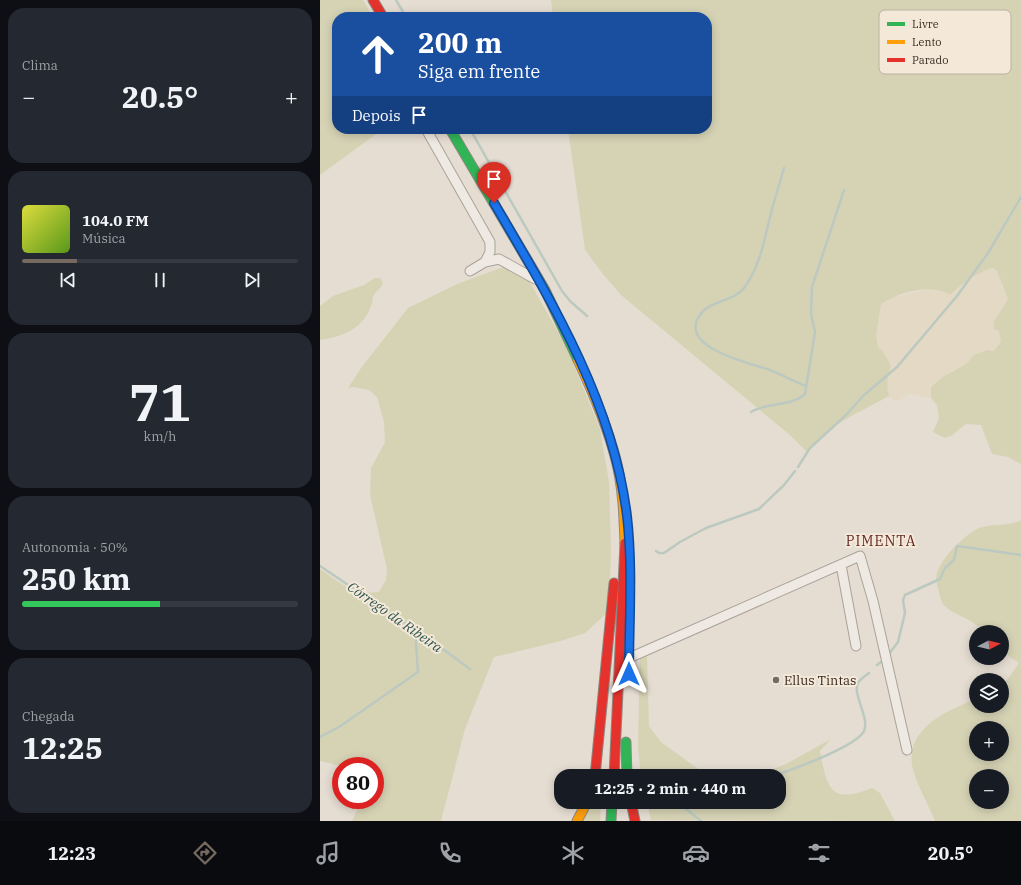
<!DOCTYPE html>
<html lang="pt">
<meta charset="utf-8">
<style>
:root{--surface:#171b24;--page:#242831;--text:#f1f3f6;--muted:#9ea1a6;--line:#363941;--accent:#766960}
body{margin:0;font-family:"IBM Plex Serif",serif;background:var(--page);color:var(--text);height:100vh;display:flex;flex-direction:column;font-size:15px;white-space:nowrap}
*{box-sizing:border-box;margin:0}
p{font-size:13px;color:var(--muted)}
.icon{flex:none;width:22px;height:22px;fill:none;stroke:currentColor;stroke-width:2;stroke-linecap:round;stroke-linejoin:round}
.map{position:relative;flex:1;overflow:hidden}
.details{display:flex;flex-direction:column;gap:8px;padding:8px;background:#0d0f14;width:320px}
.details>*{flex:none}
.hud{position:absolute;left:12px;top:12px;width:380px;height:122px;border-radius:16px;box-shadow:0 2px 10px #0003;background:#1a4fa0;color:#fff;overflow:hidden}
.needle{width:26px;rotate:83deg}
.buttons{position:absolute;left:649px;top:625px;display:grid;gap:8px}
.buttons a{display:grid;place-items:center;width:40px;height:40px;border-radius:50%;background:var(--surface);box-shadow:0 2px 10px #0003;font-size:20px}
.speed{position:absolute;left:12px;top:757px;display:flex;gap:8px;font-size:20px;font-weight:700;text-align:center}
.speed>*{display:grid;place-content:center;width:52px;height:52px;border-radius:50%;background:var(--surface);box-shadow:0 2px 10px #0003;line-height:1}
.speed .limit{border:6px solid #d22;background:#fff;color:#111}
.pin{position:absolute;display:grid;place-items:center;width:34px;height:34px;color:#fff;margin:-41px -17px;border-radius:50% 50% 50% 0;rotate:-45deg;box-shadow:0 0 4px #0007}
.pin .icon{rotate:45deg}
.me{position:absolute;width:44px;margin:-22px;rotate:0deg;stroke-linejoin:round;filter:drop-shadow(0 0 3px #0008)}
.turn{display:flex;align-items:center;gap:14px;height:84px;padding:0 20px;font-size:18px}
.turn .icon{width:52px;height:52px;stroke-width:2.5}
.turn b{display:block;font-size:28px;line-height:34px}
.then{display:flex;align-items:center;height:38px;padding:0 20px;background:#0003;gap:8px;font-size:15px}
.big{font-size:30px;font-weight:700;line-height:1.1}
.details .tile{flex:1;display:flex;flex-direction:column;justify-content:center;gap:6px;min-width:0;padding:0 14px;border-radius:16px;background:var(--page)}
.details .dial{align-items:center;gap:0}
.dial b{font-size:52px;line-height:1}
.song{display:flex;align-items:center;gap:12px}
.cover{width:48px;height:48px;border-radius:6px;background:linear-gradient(135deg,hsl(60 70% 55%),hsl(90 70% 35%))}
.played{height:4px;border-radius:2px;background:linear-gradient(90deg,var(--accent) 20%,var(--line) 20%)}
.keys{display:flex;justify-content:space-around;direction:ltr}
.heat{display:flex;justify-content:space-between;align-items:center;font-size:22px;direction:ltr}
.charge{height:6px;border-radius:3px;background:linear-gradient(90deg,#34c759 50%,var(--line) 0)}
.trip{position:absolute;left:234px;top:769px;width:232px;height:40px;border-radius:16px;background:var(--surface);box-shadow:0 2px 10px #0003;font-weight:700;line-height:40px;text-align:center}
.tab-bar{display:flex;height:64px;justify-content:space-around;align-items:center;background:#090b0e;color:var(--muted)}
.tab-bar .icon{width:28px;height:28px}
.tab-bar .current{color:var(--accent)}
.tab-bar b{font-size:18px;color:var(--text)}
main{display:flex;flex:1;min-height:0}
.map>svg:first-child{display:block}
.farmland{fill:#e3d9c4}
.green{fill:#d6d3b5;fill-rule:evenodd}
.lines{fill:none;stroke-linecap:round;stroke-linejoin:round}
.stream{stroke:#bcc9c0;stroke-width:2.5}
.street-casing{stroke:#aba29a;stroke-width:11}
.fast-casing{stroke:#908881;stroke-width:11}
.slow-casing{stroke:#908881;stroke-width:11}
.jam-casing{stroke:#908881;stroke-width:11}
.street{stroke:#eee9e2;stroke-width:9}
.fast{stroke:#30b455;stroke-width:9}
.slow{stroke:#ff9f0a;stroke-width:9}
.jam{stroke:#e5322d;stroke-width:9}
.route-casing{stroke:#114b97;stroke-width:10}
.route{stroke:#1a73e8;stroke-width:7}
.poi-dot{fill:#766960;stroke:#f4e9d9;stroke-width:1.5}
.labels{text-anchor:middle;stroke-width:4;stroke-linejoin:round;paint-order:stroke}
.poi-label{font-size:13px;fill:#3a2b22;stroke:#f4e9d9;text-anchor:start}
.neighbourhood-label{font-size:14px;letter-spacing:1px;fill:#642924;stroke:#f4e9d9}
.water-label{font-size:14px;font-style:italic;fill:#325951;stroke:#f4e9d9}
.key{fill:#f4e9d9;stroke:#bcb0a2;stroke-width:1}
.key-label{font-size:11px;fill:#3a2b22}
</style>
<main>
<section class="details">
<div class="tile"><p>Clima</p>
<div class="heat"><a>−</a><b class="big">20.5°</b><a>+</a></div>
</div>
<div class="tile">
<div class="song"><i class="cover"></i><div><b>104.0 FM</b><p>Música</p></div></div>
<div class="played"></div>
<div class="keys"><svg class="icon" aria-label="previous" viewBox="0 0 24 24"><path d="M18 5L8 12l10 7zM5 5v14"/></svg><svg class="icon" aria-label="pause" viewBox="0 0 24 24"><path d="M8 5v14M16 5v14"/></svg><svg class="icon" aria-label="next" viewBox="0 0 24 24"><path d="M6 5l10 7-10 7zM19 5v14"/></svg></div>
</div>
<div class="tile dial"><b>71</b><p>km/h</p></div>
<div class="tile"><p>Autonomia · 50%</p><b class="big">250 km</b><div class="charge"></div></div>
<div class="tile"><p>Chegada</p><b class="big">12:25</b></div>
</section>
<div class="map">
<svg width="701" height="821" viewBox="0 0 701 821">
<rect width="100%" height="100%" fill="#e5ddd2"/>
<path class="farmland" d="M 673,268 L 677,271 L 688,299 L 678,315 L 681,342 L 678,349 L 674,351 L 667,350 L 654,355 L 646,364 L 623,377 L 611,395 L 611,398 L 589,394 L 580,400 L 573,400 L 569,396 L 567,388 L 567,375 L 571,366 L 557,347 L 556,335 L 561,304 L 570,298 L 605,290 L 617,289 L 630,295 L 635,289 L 667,269 Z"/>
<path class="green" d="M 0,0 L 43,0 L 53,17 L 17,17 L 17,129 L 63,129 L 0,175 Z
M 231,0 L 701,0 L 701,464 L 688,457 L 672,454 L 661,425 L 646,424 L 631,436 L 625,438 L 613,432 L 619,418 L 617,405 L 611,398 L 611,387 L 623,377 L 646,364 L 654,355 L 667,350 L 674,351 L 681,342 L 679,331 L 674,329 L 674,322 L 688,299 L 677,271 L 673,268 C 663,269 638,286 630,295 C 610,283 580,292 561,304 L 556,335 L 558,347 L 562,350 L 571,366 C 567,376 566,385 569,396 C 541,412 508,424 487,452 L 471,436 L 301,295 L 282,273 L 265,250 L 248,129 L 387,129 L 387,17 L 233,17 Z
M 186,266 L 208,279 L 247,348 L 280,429 L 289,482 L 291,549 L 289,611 L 265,633 L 241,641 L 174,657 L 145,729 L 121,821 L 32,821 L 42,800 L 55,800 L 55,766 L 21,766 L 0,761 L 0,569 C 20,583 33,595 59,592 L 66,580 L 67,569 L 50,495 L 51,468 L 65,442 L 64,422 L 57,397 L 49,390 L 33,387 L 28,388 L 41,368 L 88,308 L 137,284 Z
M 55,278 L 60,278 L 63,283 C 61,289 55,291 53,297 C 52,300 53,300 52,303 C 45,328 23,337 0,340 L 0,306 L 13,296 L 44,285 Z
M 701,520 L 701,821 L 615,821 C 608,804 598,787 593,770 C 583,729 626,711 656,699 L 656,706 L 682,706 L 682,683 L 687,680 L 699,663 L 682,652 L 682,632 L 663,632 C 651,616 634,617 623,604 C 621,601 620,596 619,593 C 618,588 616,582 616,578 C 618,560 644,535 659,528 C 673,523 688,527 701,520 ZM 656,728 L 682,728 L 682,754 L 656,754 ZM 656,776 L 682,776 L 682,802 L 656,802 Z
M 334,648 L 327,656 L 329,726 L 341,742 L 388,776 L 321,776 L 318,748 L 320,650 Z
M 511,739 L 500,751 C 507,788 510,805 552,788 L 560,793 L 575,821 L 331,820 L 327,802 L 459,802 L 459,776 L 436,776 L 466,764 Z
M 272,802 L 281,802 L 280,821 L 261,821 Z"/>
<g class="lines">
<path class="stream" d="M 76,0 L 86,17
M 150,129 L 242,291 L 250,301 L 267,316
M 464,168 C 460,182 456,195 452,209 C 445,236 441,265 424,288 C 413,302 390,300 380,315 C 357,347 429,363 447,369 C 461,374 473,381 486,386
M 431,412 C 446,402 471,407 485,394 L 495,332 L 491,314 L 492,287 L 524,190
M 478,467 L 490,448 L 526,415 L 543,396 L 577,367 L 637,296 L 668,253 L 701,197
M 336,551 L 339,553 L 344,553 L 360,542 L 386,528 L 439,509 L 464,485 L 475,471
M 0,566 L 120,647 L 150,669
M 569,654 L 578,642 L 585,613 L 583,600 L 585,595 L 620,579 L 625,568 L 634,560 L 637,546 L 701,555
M 557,665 L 561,662
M 0,737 L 19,727 L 98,672 L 95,630
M 454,776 C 473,769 536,747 544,731 C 550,718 532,694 538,683 C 540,679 545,676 549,673
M 357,802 L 381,821"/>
<defs>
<path id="street" d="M 106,129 L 170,242 L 170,252 L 165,262
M 150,271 L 165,262 L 179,259 L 215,279
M 521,565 L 536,646
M 309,658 L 540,556 L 553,601 L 587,750"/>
<path id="fast" d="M 130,129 L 225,290 L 258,360
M 306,742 L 307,776
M 291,821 L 292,802"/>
<path id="slow" d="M 258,360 C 273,392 287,425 296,460 C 303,487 304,515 305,543
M 257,821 L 267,802"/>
<path id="jam" d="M 53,0 L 63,17
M 275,776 L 294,583
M 294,776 L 305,543
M 311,802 L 315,821"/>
</defs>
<use href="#street" class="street-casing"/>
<use href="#fast" class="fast-casing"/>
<use href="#slow" class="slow-casing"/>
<use href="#jam" class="jam-casing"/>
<use href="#street" class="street"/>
<use href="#fast" class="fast"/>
<use href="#slow" class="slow"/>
<use href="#jam" class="jam"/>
</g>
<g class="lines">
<defs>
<path id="route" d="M 174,203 C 231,300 293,402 307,516 C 313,568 309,621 309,674"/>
</defs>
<use href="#route" class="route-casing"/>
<use href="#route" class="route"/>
</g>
<circle class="poi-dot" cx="456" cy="680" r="4"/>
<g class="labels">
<g class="poi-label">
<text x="464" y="685">Ellus Tintas</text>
</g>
<g class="neighbourhood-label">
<text x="561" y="546">PIMENTA</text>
</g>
<g class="water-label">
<text transform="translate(75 617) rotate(35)" y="5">Córrego da Ribeira</text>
</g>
</g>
<rect x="559" y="10" width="132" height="64" rx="6" class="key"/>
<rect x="567" y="22" width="18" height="4" fill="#30b455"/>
<rect x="567" y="40" width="18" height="4" fill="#ff9f0a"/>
<rect x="567" y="58" width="18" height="4" fill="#e5322d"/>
<g class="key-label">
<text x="592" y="28">Livre</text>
<text x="592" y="46">Lento</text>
<text x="592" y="64">Parado</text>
</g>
</svg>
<div class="buttons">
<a><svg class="needle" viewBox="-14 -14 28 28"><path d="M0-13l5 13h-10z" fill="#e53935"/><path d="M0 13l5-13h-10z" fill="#9ea1a6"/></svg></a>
<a><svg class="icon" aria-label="layers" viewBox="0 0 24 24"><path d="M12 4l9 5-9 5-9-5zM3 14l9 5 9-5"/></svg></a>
<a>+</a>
<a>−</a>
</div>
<div class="speed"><div class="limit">80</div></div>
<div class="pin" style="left:174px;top:203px;background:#d93025"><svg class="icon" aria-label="arrive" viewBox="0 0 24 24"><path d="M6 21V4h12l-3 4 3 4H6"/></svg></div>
<svg class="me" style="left:309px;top:674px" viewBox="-20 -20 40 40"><path d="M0-17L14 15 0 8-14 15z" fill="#1a73e8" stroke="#fff" stroke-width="4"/></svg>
<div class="trip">12:25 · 2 min · 440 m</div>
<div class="hud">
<div class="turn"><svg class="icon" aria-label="ahead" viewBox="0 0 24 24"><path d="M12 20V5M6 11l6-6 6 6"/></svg><div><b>200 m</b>Siga em frente</div></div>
<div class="then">Depois<svg class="icon" aria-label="arrive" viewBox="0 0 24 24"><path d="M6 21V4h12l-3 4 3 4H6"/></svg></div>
</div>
</div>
</main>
<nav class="tab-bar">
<b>12:23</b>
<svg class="icon current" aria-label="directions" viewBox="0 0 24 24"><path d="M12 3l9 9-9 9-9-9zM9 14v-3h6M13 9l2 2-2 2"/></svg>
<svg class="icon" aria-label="music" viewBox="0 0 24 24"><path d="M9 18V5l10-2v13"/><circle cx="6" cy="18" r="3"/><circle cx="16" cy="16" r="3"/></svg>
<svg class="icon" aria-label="phone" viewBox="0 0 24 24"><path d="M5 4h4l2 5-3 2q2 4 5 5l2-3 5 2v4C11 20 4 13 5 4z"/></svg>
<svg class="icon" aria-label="climate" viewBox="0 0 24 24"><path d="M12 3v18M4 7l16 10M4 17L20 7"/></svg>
<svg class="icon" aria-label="car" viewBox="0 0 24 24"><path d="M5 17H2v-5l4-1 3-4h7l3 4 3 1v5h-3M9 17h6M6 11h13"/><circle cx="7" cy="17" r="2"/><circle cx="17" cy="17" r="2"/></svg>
<svg class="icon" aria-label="filters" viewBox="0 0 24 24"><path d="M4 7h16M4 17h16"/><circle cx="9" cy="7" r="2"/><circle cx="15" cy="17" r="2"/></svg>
<b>20.5°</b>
</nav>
